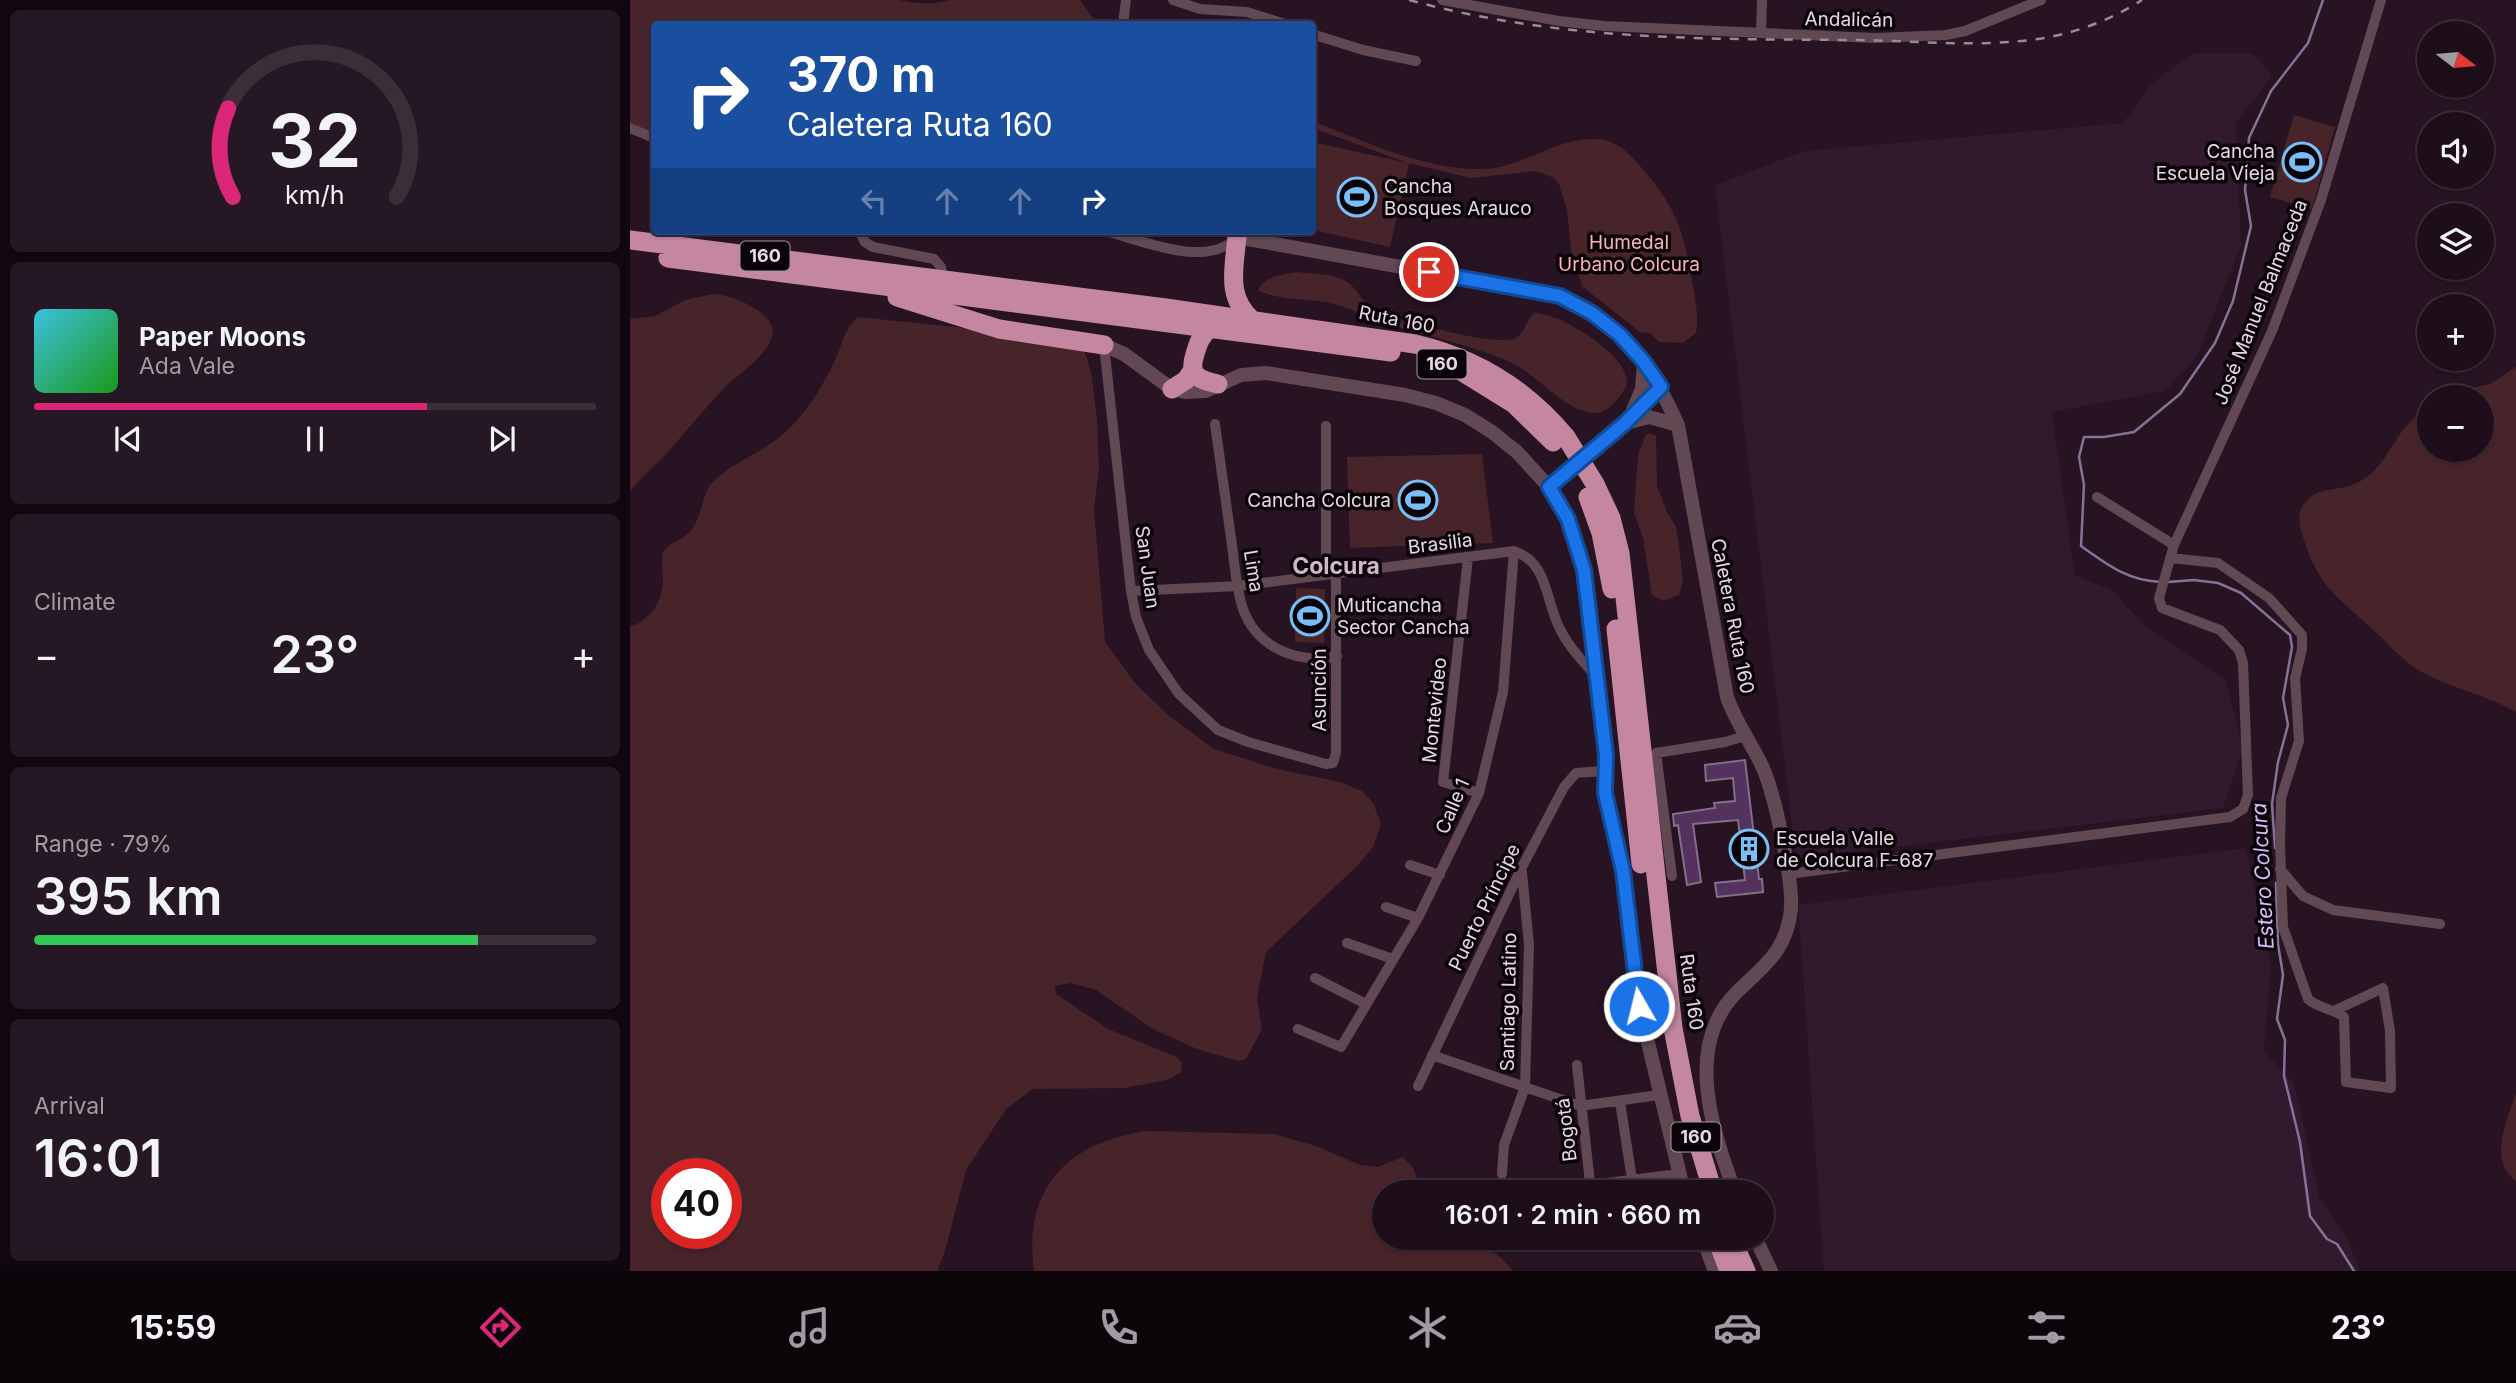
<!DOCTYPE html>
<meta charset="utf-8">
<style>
:root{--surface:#1d0e1a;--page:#251723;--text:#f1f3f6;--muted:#a09ca2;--line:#3b2e39;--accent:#db2777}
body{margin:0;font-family:Inter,sans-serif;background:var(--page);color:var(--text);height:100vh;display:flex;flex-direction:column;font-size:26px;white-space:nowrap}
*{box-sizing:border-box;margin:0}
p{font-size:23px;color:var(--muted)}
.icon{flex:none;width:38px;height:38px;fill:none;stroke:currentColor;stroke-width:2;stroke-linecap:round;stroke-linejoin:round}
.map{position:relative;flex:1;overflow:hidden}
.panel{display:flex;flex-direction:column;gap:10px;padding:10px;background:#10080e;width:630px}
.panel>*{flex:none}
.hud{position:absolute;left:21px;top:21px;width:665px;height:214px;border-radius:7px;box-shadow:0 2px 5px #0004,0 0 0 2px var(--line);background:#1a4fa0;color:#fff;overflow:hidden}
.needle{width:46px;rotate:106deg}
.buttons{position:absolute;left:1787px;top:21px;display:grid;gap:14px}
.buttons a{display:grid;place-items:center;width:77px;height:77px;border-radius:50%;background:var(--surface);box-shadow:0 2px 5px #0004,0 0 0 2px var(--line);font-size:35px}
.speed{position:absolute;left:21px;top:1158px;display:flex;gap:14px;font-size:35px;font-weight:700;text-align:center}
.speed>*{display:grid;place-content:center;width:91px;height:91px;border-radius:50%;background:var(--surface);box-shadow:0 2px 5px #0004,0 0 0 2px var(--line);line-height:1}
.speed .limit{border:10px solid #d22;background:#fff;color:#111}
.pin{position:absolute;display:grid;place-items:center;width:60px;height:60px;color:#fff;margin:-30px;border:4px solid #fff;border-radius:50%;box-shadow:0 2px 7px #0007}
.me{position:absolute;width:77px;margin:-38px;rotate:352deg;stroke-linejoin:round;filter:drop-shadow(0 0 5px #0008)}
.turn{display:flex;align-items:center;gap:24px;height:147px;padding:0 21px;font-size:32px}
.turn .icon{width:91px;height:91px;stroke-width:2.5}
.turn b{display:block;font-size:49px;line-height:60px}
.lanes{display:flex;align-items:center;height:66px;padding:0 21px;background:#0003;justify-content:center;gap:35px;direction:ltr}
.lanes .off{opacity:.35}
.big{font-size:52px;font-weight:600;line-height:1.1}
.panel .widget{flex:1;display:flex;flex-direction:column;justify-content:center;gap:10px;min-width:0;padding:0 24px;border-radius:10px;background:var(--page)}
.panel .dial{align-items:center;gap:0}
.dial svg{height:182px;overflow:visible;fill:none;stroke:var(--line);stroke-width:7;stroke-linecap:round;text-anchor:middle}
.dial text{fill:var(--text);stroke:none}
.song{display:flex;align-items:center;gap:21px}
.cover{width:84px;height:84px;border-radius:10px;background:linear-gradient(135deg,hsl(190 70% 55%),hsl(120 70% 35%))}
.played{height:7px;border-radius:4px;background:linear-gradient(90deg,var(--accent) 70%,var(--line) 70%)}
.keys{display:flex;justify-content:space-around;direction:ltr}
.heat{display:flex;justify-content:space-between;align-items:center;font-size:38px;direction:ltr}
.charge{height:10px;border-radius:5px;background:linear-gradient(90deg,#34c759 79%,var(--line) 0)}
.trip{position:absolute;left:742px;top:1180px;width:402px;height:70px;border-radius:35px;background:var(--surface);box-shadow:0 2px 5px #0004,0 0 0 2px var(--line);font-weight:600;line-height:70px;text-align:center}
.dock{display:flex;height:112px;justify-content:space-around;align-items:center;background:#0c060a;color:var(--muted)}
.dock .icon{width:49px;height:49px}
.dock .selected{color:var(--accent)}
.dock b{font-size:32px;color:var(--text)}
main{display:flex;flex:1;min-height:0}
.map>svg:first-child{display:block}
.built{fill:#32192d}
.green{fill:#472429;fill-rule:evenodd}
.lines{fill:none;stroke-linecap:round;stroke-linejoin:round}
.stream{stroke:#837399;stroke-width:2.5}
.building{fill:#53325e;stroke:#827089;stroke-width:2}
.minor{stroke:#614852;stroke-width:10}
.tertiary{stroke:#614852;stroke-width:14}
.motorway{stroke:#c587a0;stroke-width:19}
.rail{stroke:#9b8a96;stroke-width:2.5;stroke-dasharray:9 9;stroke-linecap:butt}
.motorway-bridge{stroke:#c587a0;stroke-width:19}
.route-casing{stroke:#114b97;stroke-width:18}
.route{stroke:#1a73e8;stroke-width:12}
.labels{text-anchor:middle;stroke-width:7;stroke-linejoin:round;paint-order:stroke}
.shield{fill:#0a0409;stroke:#a599a2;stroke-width:2}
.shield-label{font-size:18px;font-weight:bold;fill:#e7d9e3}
.street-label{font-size:19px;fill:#e7d9e3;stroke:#0a0409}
.poi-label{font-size:19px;fill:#e7d9e3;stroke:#0a0409;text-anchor:start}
.park-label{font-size:19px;fill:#fcb0b9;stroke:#0a0409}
.water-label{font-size:21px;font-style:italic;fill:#d3bffe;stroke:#0a0409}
.quarter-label{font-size:23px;font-weight:bold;fill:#d1b5c9;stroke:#0a0409}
</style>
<main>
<section class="panel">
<div class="widget dial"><svg viewBox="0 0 100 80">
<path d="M14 69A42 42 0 1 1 86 69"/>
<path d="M14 69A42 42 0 0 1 12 30" stroke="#db2777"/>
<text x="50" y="56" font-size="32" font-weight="700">32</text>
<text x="50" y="72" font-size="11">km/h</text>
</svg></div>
<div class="widget">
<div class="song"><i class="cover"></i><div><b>Paper Moons</b><p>Ada Vale</p></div></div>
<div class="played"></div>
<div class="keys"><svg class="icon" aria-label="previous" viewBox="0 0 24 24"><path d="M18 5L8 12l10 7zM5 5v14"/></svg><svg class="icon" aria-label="pause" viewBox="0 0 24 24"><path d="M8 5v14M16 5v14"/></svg><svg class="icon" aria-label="next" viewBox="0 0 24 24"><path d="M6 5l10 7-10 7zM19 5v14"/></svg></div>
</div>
<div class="widget"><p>Climate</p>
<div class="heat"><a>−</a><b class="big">23°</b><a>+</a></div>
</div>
<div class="widget"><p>Range · 79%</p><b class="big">395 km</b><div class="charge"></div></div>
<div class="widget"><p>Arrival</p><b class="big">16:01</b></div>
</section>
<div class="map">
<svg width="1886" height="1271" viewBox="0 0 1886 1271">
<rect width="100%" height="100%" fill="#271322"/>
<path class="built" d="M 1565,53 L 1623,53 L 1642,75 L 1606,124 L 1611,245 L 1567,357 L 1535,391 L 1422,412 L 1445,575 L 1483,591 L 1515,626 L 1596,681 L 1613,748 L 1593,808 L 1166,859 L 1085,185 L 1174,151 L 1493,123 L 1522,83 Z
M 1616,848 L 1641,966 L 1634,1051 L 1664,1083 L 1690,1199 L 1718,1241 L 1730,1271 L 1194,1271 L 1168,905 Z"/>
<path class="green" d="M 0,0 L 269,0 C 288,4 302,5 321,0 L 450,0 L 467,24 L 24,24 L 24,141 L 0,131 Z
M 1664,115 L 1705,127 L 1682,209 L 1640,197 Z
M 682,121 C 734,141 794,170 851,169 C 891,169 923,139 963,139 C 984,138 998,152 1011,167 C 1046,208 1053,228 1062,281 C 1065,299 1069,315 1066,333 L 1053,343 L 1029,342 L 1020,333 L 1010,332 L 953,287 L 942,258 L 937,210 L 929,184 L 924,178 L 906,171 L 841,178 L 779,163 L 760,247 L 683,230 L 683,142 L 778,163 L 683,128 Z
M 667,272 C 683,274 700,273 714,280 C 726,286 730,300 741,306 C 761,319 866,348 886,338 C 895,333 896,320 904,313 C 929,312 1001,356 997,384 C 992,396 976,416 962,413 C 931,408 908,375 880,362 C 840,344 794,336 752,322 C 735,317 719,307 701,303 C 681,299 644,300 628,290 C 636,275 652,275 667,272 Z
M 83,294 C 101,294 150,314 142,337 C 134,359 110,372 94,388 C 77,406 61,425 45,444 C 31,461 14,474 0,491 L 0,319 L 25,316 L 55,300 Z
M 228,317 L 335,328 L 454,349 L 461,372 L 467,418 L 469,469 L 464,508 L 475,642 L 505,683 L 538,715 L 584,749 L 647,769 L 710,782 L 732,791 L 743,803 L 751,824 L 743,847 L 728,865 L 636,952 L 627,998 L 632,1029 L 616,1059 L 608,1061 L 567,1049 L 523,1029 L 466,990 L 441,983 L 425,986 L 426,994 L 478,1029 L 547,1057 L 552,1063 L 551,1072 L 537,1080 L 495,1088 L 403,1089 L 376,1109 L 336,1170 L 315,1251 L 307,1271 L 0,1271 L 0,627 C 21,619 32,603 33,580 C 33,570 31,562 33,552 C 41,541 54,540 62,529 C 74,513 70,491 88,477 C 112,458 141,448 162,426 C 180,407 195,382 206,358 C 214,341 214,329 228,317 ZM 37,1174 L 96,1174 L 96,1234 L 37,1234 Z
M 1886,367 L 1886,712 C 1855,694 1819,688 1788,670 C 1769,658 1757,642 1740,627 C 1707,597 1688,585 1674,540 C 1670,527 1666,516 1674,504 C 1687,485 1710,492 1727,483 C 1753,471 1761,442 1779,423 C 1785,417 1792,411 1799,405 L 1799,450 L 1852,450 L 1852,397 L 1809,397 L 1816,393 L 1860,384 Z
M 1020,433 L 1026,436 L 1027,486 L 1037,512 L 1046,527 L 1049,545 L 1053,581 L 1049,595 L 1033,601 L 1022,595 L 1013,538 L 1004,513 L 1008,455 L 1016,434 Z
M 852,454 L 863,543 L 720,548 L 717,457 Z
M 666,588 L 695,589 L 694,643 L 665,642 Z
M 1886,1094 L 1886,1181 C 1858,1161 1876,1121 1886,1094 Z
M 516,1131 L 644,1134 L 686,1146 L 730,1165 L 748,1167 L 773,1157 L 783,1168 L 793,1192 L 754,1192 L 754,1237 C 802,1237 851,1228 883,1271 L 404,1271 C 393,1188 437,1143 516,1131 Z"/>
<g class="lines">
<path class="stream" d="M 1531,582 C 1498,581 1478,565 1451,546 L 1454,485 L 1449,457 L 1454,437 L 1474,437 L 1504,432 L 1550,394 L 1585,343 L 1603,301 L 1621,226 L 1615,190 L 1619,138 L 1641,91 L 1678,43 L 1693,0
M 1538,582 L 1564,580 L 1588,583 L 1611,593 L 1660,635 L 1662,647 L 1653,698 L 1658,725 L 1648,762 L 1642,804 L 1645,848
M 1646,883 L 1648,944 L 1653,975 L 1647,1019 L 1655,1040 L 1654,1076 L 1670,1142 L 1680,1216 L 1697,1239 L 1707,1244 L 1724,1271"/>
</g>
<path class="building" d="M 1115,760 L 1129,879 L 1132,879 L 1133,892 L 1087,897 L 1085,883 L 1115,880 L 1108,820 L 1063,824 L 1071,882 L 1057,885 L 1048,825 L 1044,826 L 1043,814 L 1085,808 L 1084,803 L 1105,801 L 1103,778 L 1076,781 L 1075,765 Z"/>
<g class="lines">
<path class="minor" d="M 543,0 L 570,9 L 617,12 L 655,24
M 812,0 L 929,21 L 974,26 L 1245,38 L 1316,35 L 1335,31 L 1411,0
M 493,24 L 496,0
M 1131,33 L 1132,0
M 682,34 L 733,50 L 786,61
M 0,128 L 24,138
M 229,231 L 235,242 L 243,247 L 304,259 L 311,267 L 312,279
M 475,231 C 512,240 577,270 607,237 L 595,231
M 474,345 L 501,591 L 506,617 L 519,650 L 549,694 L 588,730 L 618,742 L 696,764 L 703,763 L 706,753 L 706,575
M 585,424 C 590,460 595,496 600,531 C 604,556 605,582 612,606 C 625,647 667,665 707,656
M 696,426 L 696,575
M 1467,497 L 1544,545
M 838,558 L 813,782 L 849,793
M 1540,558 L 1588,563 L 1639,598 L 1672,635 L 1672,649 L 1665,678 L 1669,741 L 1651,798 L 1650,845 L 1653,927 L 1678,999 C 1689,1009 1703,1008 1714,1017 L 1716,1082 L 1761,1088 L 1760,1031 L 1753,988 L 1706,1010
M 501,591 L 608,586 L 884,551 C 919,563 915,601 930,629 C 939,647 953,662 967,677
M 780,865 L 810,875
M 1650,869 L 1673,896 L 1703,910 L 1810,924
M 1158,874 L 1600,817 L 1613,809 L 1618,795 L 1613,663 L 1609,650 L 1590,630 L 1532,608 L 1529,598 L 1544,545 L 1642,331 L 1691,200 L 1751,0
M 1042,876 L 1026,753 L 1095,742 L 1115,736
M 756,907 L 788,918
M 717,943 L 763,959
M 685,978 L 736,1004
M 668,1029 L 711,1047 L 788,918 L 849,793 L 873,692 L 884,551
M 802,1055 L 950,1106 L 1029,1095
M 947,1065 L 961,1192
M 788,1086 L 891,869 L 934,787 L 946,773 L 974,771
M 990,1102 L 1004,1192
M 872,1174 L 874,1145 L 895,1087 L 899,945 L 892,872
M 961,1185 L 1048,1174
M 1009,1237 L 1009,1238"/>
<path class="tertiary" d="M 607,237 L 930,296 C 991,326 1021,364 1048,425 L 1097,697 C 1106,723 1122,744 1133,768 C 1145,796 1163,879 1161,909 C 1157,950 1135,965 1108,991 C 1053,1044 1082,1130 1105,1192
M 474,345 L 494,354 L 542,389 L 555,392 L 576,391 L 611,375 L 636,373 L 775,395 L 806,403 L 835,415 L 862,432 L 887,452 L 919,487 L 938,519 L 954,570 L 976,755 L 975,793 L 993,871 L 1009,1005 L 1054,1192
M 1003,410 L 1012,389 L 1014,362
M 996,423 L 1019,417 L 1048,425
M 919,487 L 995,423 L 1031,388
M 1072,1237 L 1085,1271
M 1125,1237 L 1141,1271"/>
<path class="motorway" d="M 607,237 C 604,269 596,297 622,320
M 0,240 L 536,308 L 785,344 C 846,358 896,389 936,437
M 38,258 L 761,352
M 267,297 L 369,329 L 474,345
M 579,329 C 570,337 568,344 565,354 C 558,375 568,380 588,384
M 834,373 L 884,404 L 923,442
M 542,389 L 556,380 L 562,371
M 965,484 L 981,518 L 990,553 L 1043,1028 L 1060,1116 L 1083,1192
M 958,497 L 971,533 L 982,589
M 986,629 L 1011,864
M 1086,1237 L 1099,1271
M 1101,1237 L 1116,1271"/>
<path class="rail" d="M 779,0 C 931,41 1073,39 1228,40 C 1289,41 1354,48 1414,38 C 1449,32 1482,19 1512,0"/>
<path class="motorway-bridge" d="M 936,437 L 965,484"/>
</g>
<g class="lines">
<defs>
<path id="route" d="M 799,272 L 930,296 L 962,313 L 990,335 L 1014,362 L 1031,387 L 995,423 L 919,487 L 938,519 L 954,570 L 976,755 L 975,793 L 993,871 L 1009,1006"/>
</defs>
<use href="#route" class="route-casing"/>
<use href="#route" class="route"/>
</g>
<defs>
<symbol id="stadium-ring" viewBox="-11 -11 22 22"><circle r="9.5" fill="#0a0409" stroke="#7abef8" stroke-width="1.5"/><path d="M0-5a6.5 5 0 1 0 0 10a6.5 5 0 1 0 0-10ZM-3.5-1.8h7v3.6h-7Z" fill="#7abef8"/></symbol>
<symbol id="building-ring" viewBox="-11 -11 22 22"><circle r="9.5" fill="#0a0409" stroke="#7abef8" stroke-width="1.5"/><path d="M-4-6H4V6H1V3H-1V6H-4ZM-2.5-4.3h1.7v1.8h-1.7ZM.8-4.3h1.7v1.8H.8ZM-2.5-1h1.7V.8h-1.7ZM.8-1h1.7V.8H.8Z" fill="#7abef8"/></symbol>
</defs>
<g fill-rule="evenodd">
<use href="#stadium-ring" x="1650" y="140" width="44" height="44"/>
<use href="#stadium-ring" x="705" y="175" width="44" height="44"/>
<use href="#stadium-ring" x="766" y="478" width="44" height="44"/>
<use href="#stadium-ring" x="658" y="594" width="44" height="44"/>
<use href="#building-ring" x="1097" y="827" width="44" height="44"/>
</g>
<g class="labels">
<g class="shield">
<rect x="110.5" y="241.5" width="49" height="29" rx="5"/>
<rect x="787.5" y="349.5" width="49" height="29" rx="5"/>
<rect x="1041.5" y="1122.5" width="49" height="29" rx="5"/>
</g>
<g class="shield-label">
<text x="135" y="262">160</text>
<text x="812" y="370">160</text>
<text x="1066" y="1143">160</text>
</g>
<g class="street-label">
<text transform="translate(1219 19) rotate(1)" y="7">Andalicán</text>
<text transform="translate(1630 302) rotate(-68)" y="7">José Manuel Balmaceda</text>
<text transform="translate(767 319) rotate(11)" y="7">Ruta 160</text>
<text transform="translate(810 543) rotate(-7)" y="7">Brasilia</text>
<text transform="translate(518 567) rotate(82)" y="7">San Juan</text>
<text transform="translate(624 571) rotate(81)" y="7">Lima</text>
<text transform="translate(1103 616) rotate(79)" y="7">Caletera Ruta 160</text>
<text transform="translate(689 690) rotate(-90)" y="7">Asunción</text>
<text transform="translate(804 710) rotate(-84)" y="7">Montevideo</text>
<text transform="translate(822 806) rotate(-67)" y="7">Calle 1</text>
<text transform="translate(854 907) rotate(-64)" y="7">Puerto Príncipe</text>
<text transform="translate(1062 992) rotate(82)" y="7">Ruta 160</text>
<text transform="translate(878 1002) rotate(-89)" y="7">Santiago Latino</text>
<text transform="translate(936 1130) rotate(-97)" y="7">Bogotá</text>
</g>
<g class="poi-label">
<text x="1645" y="158" text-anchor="end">Cancha<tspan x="1645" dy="22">Escuela Vieja</tspan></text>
<text x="754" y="193">Cancha<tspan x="754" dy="22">Bosques Arauco</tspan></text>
<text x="761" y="507" text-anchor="end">Cancha Colcura</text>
<text x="707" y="612">Muticancha<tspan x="707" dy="22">Sector Cancha</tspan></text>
<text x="1146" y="845">Escuela Valle<tspan x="1146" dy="22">de Colcura F-687</tspan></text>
</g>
<g class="park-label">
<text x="999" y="249">Humedal<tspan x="999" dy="22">Urbano Colcura</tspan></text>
</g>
<g class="water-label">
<text transform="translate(1633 876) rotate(-93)" y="7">Estero Colcura</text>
</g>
<g class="quarter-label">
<text x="706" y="574">Colcura</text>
</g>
</g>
</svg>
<div class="buttons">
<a><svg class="needle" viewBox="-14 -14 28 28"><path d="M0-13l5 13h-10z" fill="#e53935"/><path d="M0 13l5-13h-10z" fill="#a09ca2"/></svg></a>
<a><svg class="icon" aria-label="sound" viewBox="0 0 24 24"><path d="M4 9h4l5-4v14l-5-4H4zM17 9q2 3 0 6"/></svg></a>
<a><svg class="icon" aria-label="layers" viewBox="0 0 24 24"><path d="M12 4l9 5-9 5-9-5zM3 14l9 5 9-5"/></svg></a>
<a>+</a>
<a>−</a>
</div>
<div class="speed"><div class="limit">40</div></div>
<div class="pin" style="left:799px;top:272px;background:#d93025"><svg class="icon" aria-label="arrive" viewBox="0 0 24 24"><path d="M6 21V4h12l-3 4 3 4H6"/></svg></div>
<svg class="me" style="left:1009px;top:1006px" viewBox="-20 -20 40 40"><circle r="17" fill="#1a73e8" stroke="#fff" stroke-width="3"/><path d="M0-11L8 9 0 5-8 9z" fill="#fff"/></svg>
<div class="trip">16:01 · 2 min · 660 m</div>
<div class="hud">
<div class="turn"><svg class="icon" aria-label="right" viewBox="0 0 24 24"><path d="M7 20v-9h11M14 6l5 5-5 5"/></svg><div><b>370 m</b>Caletera Ruta 160</div></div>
<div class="lanes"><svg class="icon off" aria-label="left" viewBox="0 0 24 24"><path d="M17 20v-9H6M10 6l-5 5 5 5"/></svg><svg class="icon off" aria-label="ahead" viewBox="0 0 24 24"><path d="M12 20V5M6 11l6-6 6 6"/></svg><svg class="icon off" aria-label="ahead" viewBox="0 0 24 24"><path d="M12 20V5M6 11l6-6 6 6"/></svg><svg class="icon" aria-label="right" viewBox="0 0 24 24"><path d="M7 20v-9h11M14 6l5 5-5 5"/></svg></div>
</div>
</div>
</main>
<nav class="dock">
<b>15:59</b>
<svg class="icon selected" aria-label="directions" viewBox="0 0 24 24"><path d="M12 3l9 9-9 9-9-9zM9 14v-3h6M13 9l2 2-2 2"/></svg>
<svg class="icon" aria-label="music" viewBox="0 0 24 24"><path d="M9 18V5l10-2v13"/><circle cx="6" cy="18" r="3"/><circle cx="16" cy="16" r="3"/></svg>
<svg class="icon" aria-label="phone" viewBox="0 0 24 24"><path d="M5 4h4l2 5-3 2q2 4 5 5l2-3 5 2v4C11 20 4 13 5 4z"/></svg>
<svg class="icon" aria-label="climate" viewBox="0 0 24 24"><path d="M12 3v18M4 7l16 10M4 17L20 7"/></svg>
<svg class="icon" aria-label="car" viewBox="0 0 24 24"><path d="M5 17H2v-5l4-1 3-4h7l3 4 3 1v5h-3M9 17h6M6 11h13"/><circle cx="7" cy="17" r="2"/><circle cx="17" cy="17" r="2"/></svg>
<svg class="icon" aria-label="filters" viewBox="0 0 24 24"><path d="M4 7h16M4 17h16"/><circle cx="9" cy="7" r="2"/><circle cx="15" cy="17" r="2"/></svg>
<b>23°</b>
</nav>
